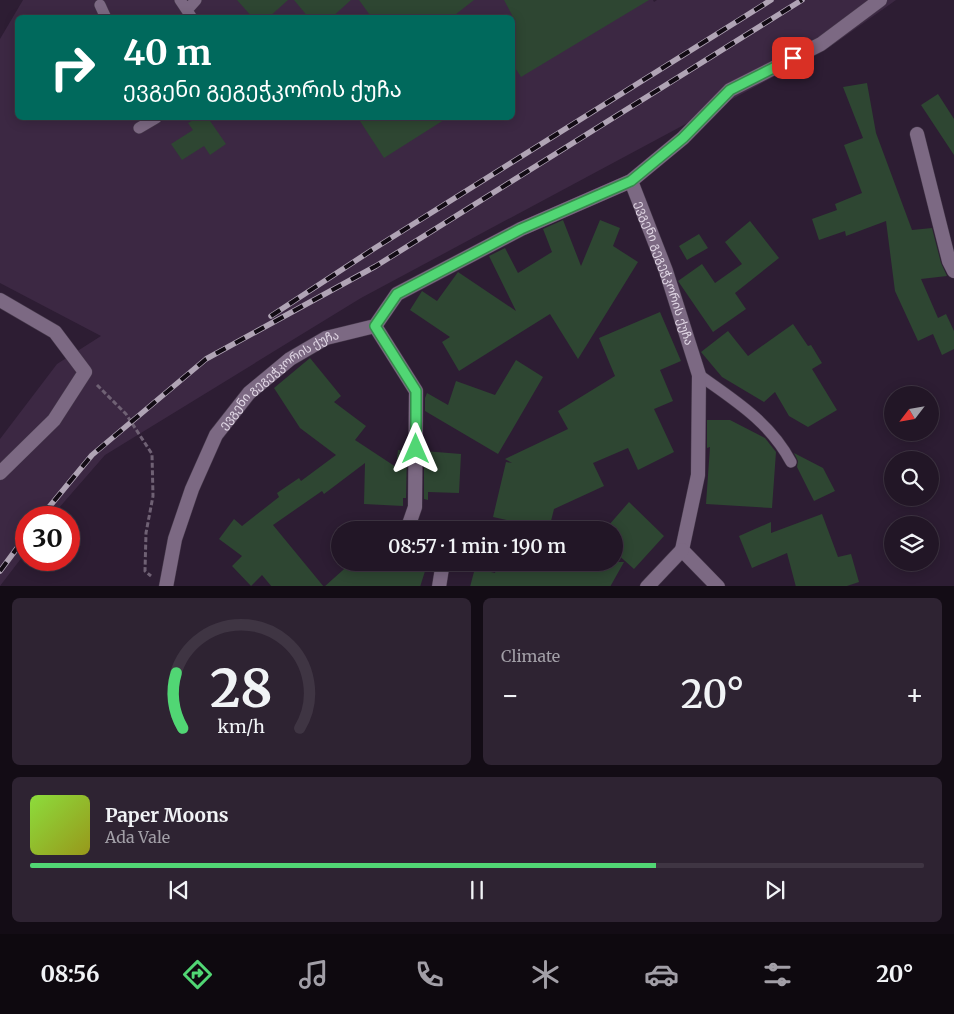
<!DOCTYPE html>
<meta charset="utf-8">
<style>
:root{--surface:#221626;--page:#2e2332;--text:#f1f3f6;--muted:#a29fa7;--line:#3f3543;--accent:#51d674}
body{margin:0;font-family:Merriweather,"Noto Sans Georgian",serif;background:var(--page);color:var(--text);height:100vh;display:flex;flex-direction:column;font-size:19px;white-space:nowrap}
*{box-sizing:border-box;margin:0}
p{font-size:16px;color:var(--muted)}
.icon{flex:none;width:28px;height:28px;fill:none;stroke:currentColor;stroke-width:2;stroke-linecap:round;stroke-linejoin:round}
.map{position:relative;height:586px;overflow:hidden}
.panel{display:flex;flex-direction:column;gap:12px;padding:12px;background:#130c15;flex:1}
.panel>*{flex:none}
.top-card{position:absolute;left:15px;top:15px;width:500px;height:105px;border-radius:8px;box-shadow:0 2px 12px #0003,0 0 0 1px var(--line);background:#00695c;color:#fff;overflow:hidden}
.needle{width:32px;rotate:239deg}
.tools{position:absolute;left:884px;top:386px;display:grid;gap:10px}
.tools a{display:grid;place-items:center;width:55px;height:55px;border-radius:50%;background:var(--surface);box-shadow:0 2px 12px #0003,0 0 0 1px var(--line);font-size:25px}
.speed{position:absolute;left:15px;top:506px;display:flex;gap:10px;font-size:25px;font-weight:700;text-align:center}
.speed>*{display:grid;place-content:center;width:65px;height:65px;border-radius:50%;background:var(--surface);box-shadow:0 2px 12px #0003,0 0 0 1px var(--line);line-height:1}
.speed .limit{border:8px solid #d22;background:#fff;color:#111}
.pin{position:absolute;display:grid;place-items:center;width:42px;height:42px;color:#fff;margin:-21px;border-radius:10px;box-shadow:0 2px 8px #0006}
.me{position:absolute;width:55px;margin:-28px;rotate:0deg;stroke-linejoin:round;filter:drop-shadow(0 0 4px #0008)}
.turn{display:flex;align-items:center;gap:18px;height:105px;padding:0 25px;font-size:22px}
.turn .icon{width:65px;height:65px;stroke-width:2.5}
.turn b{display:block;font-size:35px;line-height:42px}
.big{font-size:38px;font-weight:600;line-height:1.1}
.panel .widget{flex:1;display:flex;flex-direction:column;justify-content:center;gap:8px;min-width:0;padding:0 18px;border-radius:8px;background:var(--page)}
.panel .dial{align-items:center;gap:0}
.dial svg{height:130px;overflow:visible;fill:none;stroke:var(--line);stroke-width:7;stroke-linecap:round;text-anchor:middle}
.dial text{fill:var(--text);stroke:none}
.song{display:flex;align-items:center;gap:15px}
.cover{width:60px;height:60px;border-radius:8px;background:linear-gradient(135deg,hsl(90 70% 55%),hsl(60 70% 35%))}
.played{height:5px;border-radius:2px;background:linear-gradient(90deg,var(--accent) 70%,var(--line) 70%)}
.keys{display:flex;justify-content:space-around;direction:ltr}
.heat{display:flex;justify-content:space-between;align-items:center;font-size:28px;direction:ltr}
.panel .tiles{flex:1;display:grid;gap:12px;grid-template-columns:1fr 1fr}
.widget:last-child{grid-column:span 2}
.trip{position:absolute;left:331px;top:521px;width:292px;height:50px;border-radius:25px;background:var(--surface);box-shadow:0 2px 12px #0003,0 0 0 1px var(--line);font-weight:600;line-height:50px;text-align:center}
.tabs{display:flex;height:80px;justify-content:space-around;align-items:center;background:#0e090f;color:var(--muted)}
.tabs .icon{width:35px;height:35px}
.tabs .on{color:var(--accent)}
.tabs b{font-size:22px;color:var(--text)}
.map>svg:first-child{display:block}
.built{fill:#3c2843;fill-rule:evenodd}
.building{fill:#2e4632}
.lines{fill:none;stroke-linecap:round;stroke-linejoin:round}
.service-casing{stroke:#46394b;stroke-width:12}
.minor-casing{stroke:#46394b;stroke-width:15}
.path{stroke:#6f6174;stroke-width:3;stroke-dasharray:5 2.5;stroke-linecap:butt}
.service{stroke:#7c6983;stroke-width:11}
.minor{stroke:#7c6983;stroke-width:14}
.rail-casing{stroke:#b0a4b5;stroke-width:5.5}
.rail{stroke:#120b14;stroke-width:4;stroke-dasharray:11;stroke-linecap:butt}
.route-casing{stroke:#358b4b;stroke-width:12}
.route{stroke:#51d674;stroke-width:9}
.labels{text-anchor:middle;stroke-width:5;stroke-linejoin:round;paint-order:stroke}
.street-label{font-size:12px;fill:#e2d8e6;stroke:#120b14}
</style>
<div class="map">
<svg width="954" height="587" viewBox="0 0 954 587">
<rect width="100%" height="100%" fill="#2d1d33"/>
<path class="built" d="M 23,0 L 653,0 L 654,2 L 657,0 L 896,0 L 831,46 L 361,298 L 105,455 L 51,517 L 26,518 L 26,552 L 0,586 L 0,439 L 57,364 L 101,336 L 0,283 L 0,39 ZM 18,18 L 512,18 L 512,118 L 18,118 Z"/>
<path class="building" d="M 237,0 L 288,0 L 268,18 L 253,18 Z
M 294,0 L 351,0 L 331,18 L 309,18 Z
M 359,0 L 474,0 L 451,18 L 372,18 Z
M 504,0 L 649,0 L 521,77 L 512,63 L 512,15 Z
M 867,83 L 876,133 L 912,230 L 932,228 L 941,263 L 947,276 L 921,279 L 938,318 L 946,314 L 954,331 L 954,349 L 942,355 L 933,334 L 918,341 L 895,291 L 886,221 L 846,236 L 845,231 L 819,240 L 812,219 L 837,210 L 835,204 L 862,193 L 844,145 L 863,138 L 843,87 Z
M 938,94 L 954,119 L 954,155 L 921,105 Z
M 197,118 L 208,118 L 226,144 L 210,155 L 204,146 L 182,160 L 171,144 L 193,130 L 188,123 Z
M 358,118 L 447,118 L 384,158 Z
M 563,220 L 581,266 L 600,220 L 620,228 L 613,246 L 638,262 L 578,359 L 550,314 L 459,371 L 442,342 L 450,337 L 410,310 L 422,291 L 437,301 L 458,272 L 516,311 L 489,256 L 505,248 L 518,273 L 552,252 L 543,229 Z
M 750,221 L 779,258 L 735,293 L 746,309 L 713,332 L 678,281 L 702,264 L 715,283 L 742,264 L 725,242 Z
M 699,234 L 708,248 L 687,260 L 679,246 Z
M 660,312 L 681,361 L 660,370 L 673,401 L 654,409 L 674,452 L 638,470 L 628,448 L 593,463 L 604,486 L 554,509 L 549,529 L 493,517 L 506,462 L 512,463 L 505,459 L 568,429 L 558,411 L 615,376 L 599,338 Z
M 793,324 L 808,346 L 811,345 L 822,363 L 812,369 L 837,410 L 808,427 L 789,416 L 775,392 L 764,402 L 722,377 L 701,352 L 728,331 L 748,356 Z
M 310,358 L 341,396 L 334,402 L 366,426 L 355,440 L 396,467 L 398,450 L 407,451 L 406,498 L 403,498 L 403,506 L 364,504 L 365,463 L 324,494 L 322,491 L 273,525 L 324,587 L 272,587 L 262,575 L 251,586 L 232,566 L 242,556 L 219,539 L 234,519 L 242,526 L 279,497 L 277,493 L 299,478 L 301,481 L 336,455 L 300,428 L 274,388 Z
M 516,360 L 543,377 L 498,454 L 425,411 L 425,398 L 427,393 L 448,405 L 456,381 L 495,395 Z
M 707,420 L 730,420 L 765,438 L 776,452 L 772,508 L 706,504 L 710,447 L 707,448 Z
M 424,451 L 461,454 L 459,493 L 428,492 L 428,500 L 424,499 Z
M 794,453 L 823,468 L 835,491 L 814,501 L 797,467 L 798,461 Z
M 629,502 L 664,536 L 634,569 L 615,552 L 615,530 L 609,525 Z
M 822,514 L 838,557 L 851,554 L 859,582 L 844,587 L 796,587 L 787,553 L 752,568 L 739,536 L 771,522 L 771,533 Z
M 352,562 L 411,562 L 426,568 L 420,587 L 324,587 Z
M 498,562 L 624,562 L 610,587 L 470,587 L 475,568 L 495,573 Z"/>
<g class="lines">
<defs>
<path id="service" d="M 180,0 L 192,18
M 100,5 L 106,18
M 187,10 L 196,0
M 139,128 L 156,118
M 699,375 C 734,400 770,422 791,462"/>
<g id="minor">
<path d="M 917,134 L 949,261 L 954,271"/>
<path id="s1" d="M 631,181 L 666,271 L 699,375 L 698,475 L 682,550"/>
<path d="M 0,300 L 55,332 L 85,372 L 54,420 L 0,473"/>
<path d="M 375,326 L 416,391 L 415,507 L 407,530"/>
<path d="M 682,550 L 718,587"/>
<path id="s2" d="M 166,587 L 175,539 L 192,489 L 216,435 L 249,393 L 290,359 L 326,338 L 375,326 L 397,294 L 521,229 L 631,181 L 683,138 L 730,90 L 821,44 L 880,0"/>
<path d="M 439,587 L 443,562"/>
<path d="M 647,587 L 682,550"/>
</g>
</defs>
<use href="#service" class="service-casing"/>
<use href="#minor" class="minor-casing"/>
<path class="path" d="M 97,385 L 126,414 L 152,454 L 153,496 L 146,533 L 145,571 L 151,576"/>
<use href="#service" class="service"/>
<use href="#minor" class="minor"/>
<defs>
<path id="rail" d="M 271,316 L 375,248 L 771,0
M 40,518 L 92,455 L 206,359 L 376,266 L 802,0
M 0,571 L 26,536"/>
</defs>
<use href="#rail" class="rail-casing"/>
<use href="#rail" class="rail"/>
</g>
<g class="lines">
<defs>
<path id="route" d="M 416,449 L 416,391 L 375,326 L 397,294 L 521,229 L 631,181 L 683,138 L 730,90 L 793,58"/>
</defs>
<use href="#route" class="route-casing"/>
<use href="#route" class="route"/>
</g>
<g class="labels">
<g class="street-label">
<text dy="4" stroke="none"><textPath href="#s1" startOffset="98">ევგენი გეგეჭკორის ქუჩა</textPath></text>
<text dy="4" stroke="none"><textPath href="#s2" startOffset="246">ევგენი გეგეჭკორის ქუჩა</textPath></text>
</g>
</g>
</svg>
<div class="tools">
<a><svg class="needle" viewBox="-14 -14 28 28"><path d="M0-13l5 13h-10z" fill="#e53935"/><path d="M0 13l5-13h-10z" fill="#a29fa7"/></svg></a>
<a><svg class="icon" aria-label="search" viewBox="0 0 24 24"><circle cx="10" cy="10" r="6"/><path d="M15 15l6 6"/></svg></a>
<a><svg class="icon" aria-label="layers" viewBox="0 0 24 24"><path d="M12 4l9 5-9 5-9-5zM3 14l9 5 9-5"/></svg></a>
</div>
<div class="speed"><div class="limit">30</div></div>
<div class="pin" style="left:793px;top:58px;background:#d93025"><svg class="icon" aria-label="arrive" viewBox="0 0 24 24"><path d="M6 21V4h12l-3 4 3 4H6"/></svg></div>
<svg class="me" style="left:416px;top:449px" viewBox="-20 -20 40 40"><path d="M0-17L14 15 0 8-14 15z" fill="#51d674" stroke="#fff" stroke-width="4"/></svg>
<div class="trip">08:57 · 1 min · 190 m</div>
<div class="top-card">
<div class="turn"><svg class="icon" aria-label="right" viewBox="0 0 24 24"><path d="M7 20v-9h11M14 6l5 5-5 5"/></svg><div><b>40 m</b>ევგენი გეგეჭკორის ქუჩა</div></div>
</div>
</div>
<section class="panel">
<div class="tiles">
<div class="widget dial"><svg viewBox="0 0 100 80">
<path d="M14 69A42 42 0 1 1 86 69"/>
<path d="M14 69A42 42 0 0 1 10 35" stroke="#51d674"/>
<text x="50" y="56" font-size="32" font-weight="700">28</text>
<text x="50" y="72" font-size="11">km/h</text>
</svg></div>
<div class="widget"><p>Climate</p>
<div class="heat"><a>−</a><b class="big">20°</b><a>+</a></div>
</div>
<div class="widget">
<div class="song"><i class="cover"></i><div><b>Paper Moons</b><p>Ada Vale</p></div></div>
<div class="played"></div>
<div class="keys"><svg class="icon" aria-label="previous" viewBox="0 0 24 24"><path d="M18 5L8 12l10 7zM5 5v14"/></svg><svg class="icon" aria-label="pause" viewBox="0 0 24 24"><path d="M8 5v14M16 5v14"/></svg><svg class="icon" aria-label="next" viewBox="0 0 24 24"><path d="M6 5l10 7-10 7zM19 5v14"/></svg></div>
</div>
</div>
</section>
<nav class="tabs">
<b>08:56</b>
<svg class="icon on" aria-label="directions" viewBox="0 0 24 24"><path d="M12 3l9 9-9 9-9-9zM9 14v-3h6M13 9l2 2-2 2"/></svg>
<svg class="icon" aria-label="music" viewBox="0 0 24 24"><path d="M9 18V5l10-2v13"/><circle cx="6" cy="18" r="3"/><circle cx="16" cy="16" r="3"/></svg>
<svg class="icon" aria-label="phone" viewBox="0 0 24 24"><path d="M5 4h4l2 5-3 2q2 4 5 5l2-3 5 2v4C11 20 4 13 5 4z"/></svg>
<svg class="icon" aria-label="climate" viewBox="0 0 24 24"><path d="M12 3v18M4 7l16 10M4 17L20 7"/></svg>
<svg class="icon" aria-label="car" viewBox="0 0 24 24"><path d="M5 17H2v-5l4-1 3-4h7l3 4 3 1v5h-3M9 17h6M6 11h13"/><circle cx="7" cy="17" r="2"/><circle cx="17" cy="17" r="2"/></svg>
<svg class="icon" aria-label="filters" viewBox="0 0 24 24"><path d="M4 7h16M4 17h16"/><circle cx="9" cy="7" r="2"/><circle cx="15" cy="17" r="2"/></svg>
<b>20°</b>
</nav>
